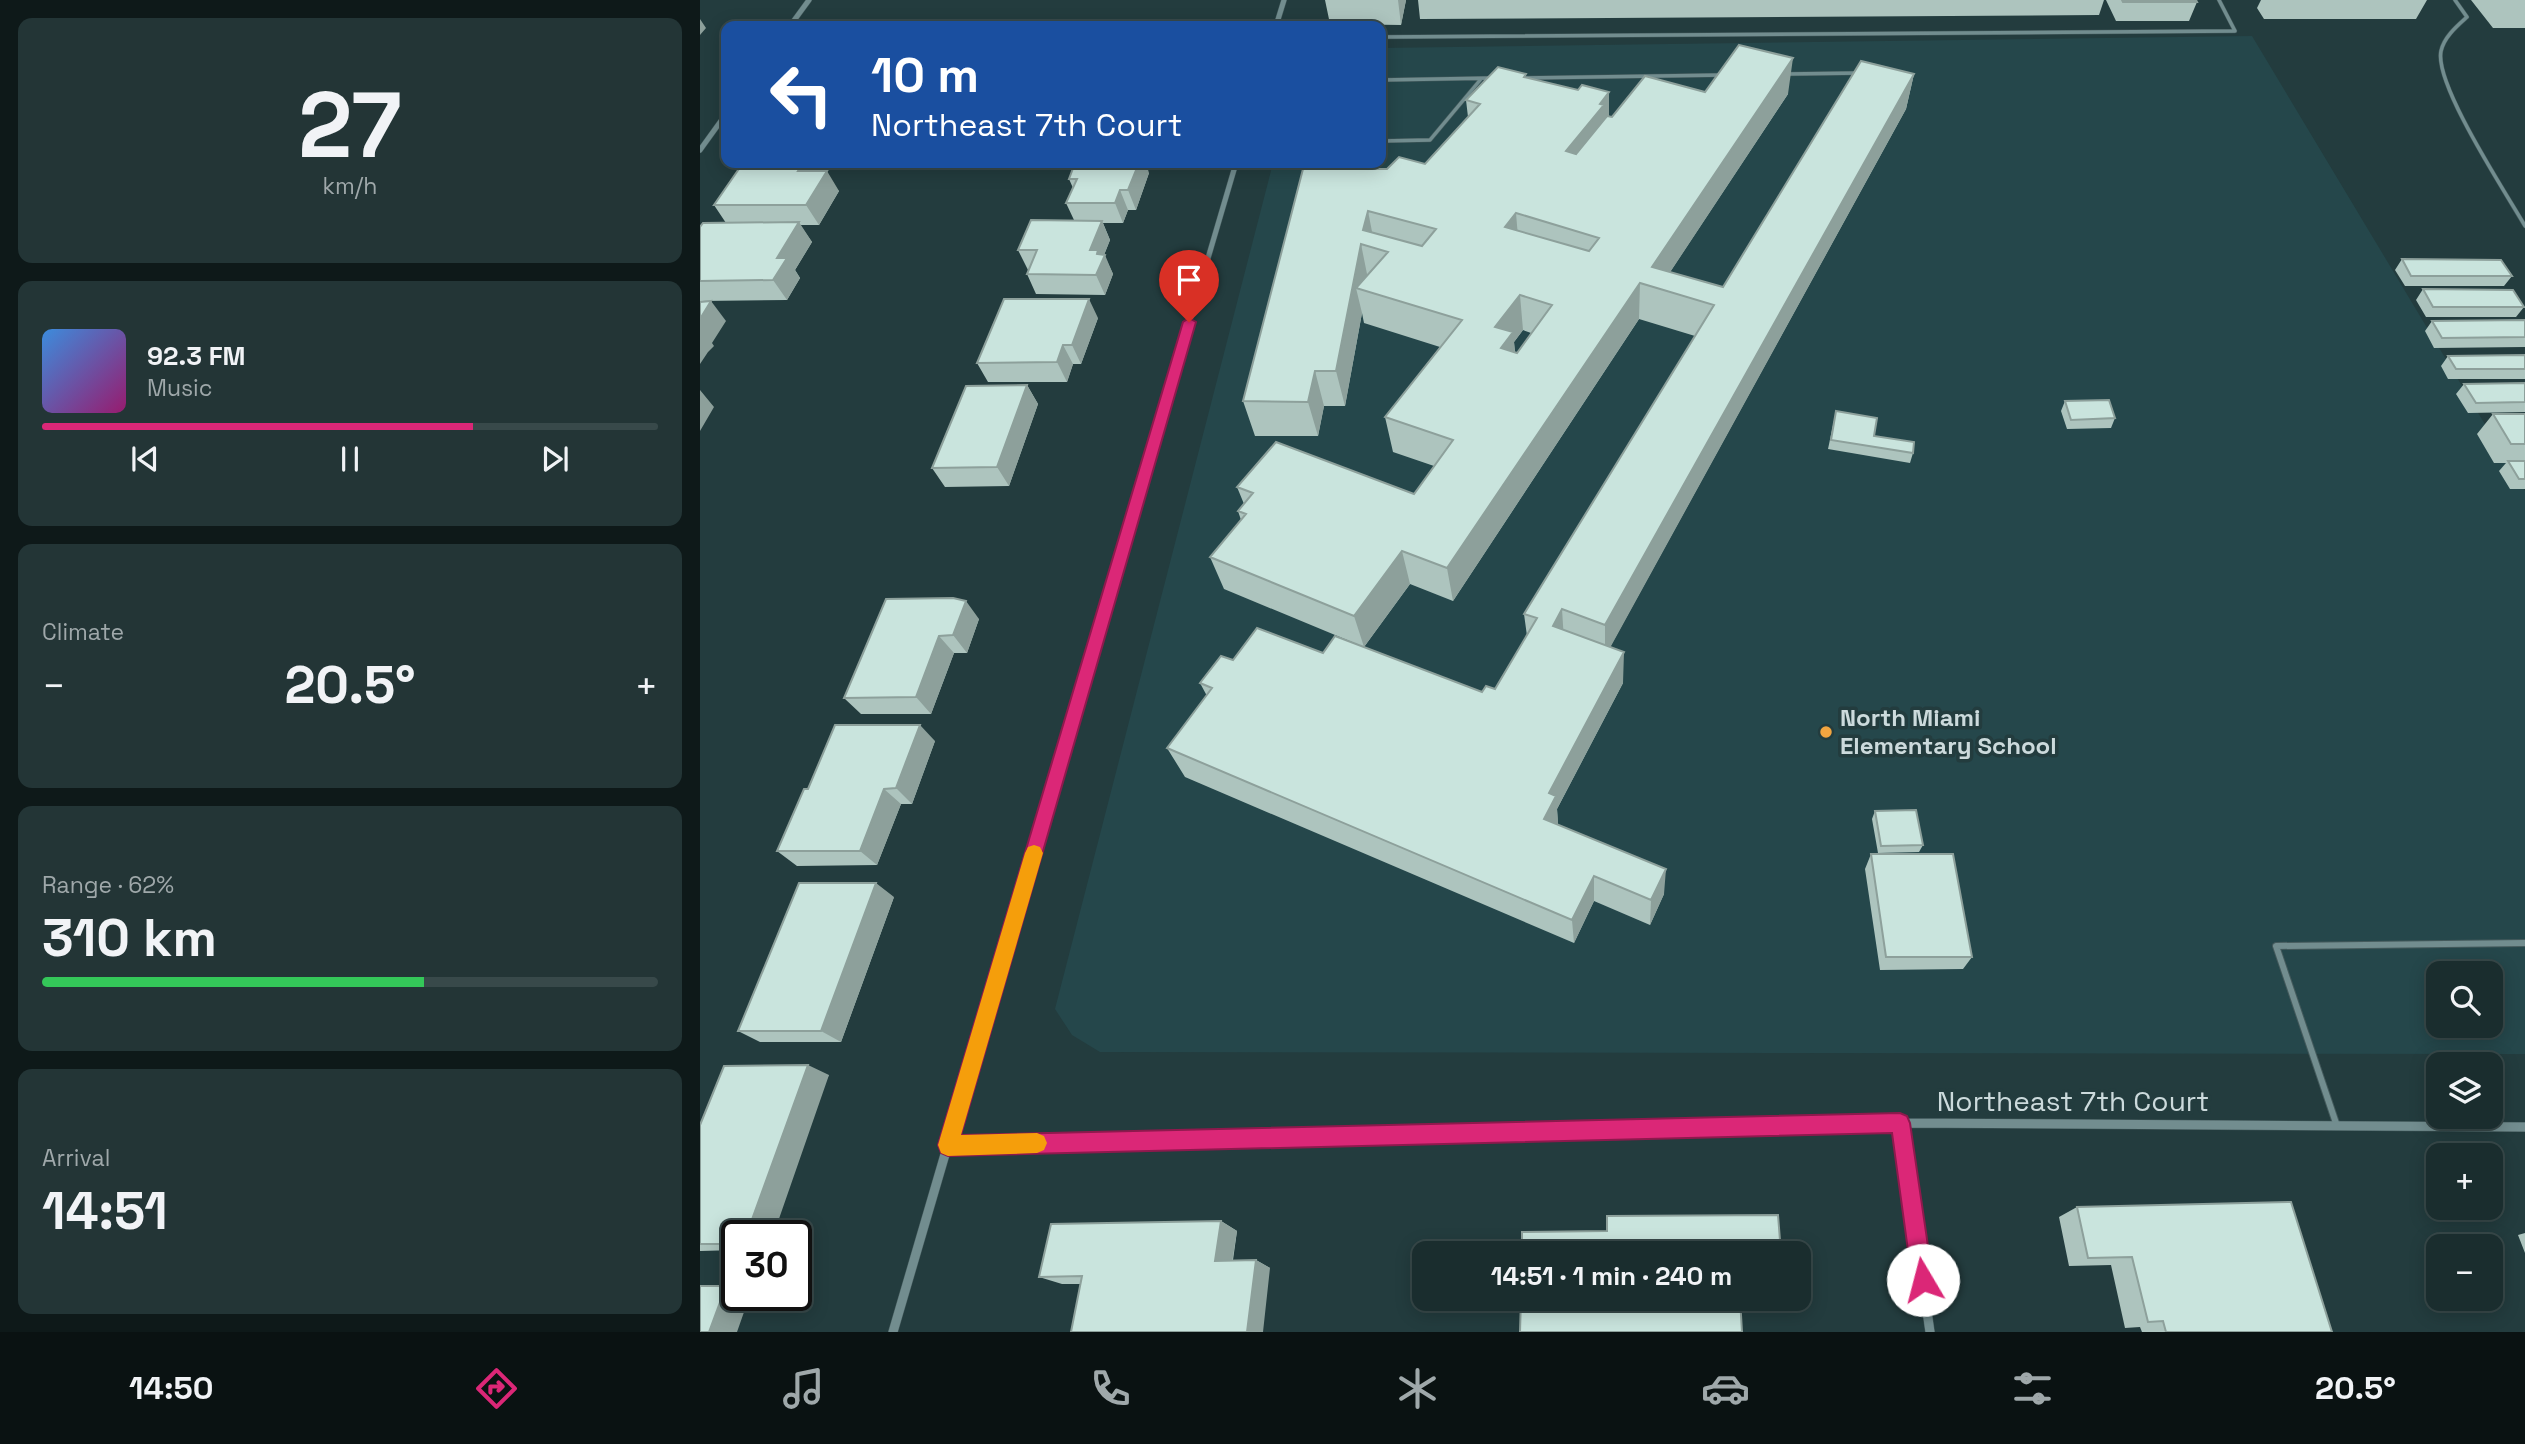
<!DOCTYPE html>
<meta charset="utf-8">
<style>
:root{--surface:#1a2d2e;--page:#233536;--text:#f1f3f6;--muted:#9fa8aa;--line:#38494a;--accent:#db2777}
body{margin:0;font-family:"Space Grotesk",sans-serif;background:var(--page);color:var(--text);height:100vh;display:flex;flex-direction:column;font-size:26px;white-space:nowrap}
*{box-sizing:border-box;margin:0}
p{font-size:23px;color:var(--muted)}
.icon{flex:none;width:38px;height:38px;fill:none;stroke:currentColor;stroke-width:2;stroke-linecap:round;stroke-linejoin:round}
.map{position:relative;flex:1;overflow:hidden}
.sheet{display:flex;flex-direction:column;gap:18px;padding:18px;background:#0e1919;width:700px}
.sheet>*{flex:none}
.banner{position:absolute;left:21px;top:21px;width:665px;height:147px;border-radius:14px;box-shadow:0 4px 18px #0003,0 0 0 2px var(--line);background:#1a4fa0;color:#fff;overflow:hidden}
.buttons{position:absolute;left:1726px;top:961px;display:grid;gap:14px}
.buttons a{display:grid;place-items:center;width:77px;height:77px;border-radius:14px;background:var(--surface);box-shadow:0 4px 18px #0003,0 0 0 2px var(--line);font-size:35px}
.speed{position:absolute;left:21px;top:1220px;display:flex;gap:14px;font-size:35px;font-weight:700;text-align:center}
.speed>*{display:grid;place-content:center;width:91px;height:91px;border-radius:50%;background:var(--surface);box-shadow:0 4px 18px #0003,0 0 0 2px var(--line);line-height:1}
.speed .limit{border:4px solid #111;border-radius:10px;background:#fff;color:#111}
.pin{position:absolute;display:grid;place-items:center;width:60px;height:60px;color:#fff;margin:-72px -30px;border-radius:50% 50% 50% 0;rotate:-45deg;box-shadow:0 0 7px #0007}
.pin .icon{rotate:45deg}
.me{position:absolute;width:77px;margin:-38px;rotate:352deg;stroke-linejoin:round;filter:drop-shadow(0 0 5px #0008)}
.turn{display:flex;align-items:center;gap:24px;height:147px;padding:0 35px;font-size:32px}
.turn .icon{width:91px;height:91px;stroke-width:2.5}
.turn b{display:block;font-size:49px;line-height:60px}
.big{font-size:52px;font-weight:600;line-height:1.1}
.sheet .card{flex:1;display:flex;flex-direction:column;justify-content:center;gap:10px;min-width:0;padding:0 24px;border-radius:14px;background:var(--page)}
.sheet .dial{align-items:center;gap:0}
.dial b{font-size:91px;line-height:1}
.song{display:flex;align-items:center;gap:21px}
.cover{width:84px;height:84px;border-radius:10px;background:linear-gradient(135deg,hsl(210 70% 55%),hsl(320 70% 35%))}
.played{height:7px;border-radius:4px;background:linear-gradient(90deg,var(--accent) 70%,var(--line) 70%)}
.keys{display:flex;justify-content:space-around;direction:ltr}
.heat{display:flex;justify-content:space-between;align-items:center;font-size:38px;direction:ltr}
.charge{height:10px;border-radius:5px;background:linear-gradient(90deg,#34c759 62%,var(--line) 0)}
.trip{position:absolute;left:712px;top:1241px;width:399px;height:70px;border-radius:14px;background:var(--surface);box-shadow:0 4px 18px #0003,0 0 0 2px var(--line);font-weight:600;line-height:70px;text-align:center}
.tab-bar{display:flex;height:112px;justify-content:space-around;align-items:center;background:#0a1212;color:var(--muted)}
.tab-bar .icon{width:49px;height:49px}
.tab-bar .current{color:var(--accent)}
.tab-bar b{font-size:32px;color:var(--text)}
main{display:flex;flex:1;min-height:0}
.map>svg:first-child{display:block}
.built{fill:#25474b;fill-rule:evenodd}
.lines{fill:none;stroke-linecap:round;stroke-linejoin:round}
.lane-far1-casing{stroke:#445a5c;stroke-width:4.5}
.lane-casing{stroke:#445a5c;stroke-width:8}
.street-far2-casing{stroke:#445a5c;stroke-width:6}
.street-far1-casing{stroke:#445a5c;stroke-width:8}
.street-casing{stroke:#445a5c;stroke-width:10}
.lane-far1{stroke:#728d8f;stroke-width:3.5}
.lane{stroke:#728d8f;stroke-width:6}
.street-far2{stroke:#728d8f;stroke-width:5}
.street-far1{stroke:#728d8f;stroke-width:6}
.street{stroke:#728d8f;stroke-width:9}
.wall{fill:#adc4be;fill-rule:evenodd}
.shaded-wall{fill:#8da09b}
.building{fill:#c9e4dd;stroke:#8da09b;stroke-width:2;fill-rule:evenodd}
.route{fill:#db2777;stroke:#8e194d;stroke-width:2}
.slow{fill:#f59e0b}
.poi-dot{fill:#f2a540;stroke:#233c3e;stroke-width:2.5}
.labels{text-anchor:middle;stroke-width:7;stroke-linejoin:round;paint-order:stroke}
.poi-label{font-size:24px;font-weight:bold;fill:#ccdadc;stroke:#233c3e;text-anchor:start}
.near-street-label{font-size:28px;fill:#ccdadc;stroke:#233c3e}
</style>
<main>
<section class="sheet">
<div class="card dial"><b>27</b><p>km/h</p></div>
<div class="card">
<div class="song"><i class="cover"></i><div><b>92.3 FM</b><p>Music</p></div></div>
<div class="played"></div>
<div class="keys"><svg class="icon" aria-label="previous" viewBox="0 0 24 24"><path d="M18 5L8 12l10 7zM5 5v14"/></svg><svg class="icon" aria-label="pause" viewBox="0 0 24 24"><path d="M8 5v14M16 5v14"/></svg><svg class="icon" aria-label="next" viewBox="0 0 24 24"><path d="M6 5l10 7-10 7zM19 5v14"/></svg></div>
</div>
<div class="card"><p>Climate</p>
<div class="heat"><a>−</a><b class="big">20.5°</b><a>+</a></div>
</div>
<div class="card"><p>Range · 62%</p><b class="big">310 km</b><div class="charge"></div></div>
<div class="card"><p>Arrival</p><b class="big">14:51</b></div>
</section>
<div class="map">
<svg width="1825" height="1332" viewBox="0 0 1825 1332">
<rect width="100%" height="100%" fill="#233c3e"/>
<path class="built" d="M 1552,36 L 1825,491 L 1825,1054 L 400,1052 L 372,1035 L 355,1009 L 573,163 L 681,163 L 681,48 ZM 1738,973 L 1790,973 L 1790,1026 L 1738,1026 Z"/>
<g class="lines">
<defs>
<path id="lane-far1" d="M 1755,0 L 1767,17 C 1757,26 1744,37 1741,51 C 1734,84 1806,193 1825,226
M 681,37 L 1535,31 L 1519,0
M 1087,74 L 1161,73
M 821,78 L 1024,75
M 681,80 L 793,78
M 681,141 L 730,140 L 781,79"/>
<path id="lane" d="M 1637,1126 L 1576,946 L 1825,943"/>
<path id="street-far2" d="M 90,26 L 109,0
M 576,26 L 584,0
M 0,150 L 26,114
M 486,333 L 536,163"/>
<path id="street-far1" d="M 359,767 L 487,331"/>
<path id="street" d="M 1200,1123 L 1230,1332
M 248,1145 L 1200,1123 L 1825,1127
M 193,1332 L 359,765"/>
</defs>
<use href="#lane-far1" class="lane-far1-casing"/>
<use href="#lane" class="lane-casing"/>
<use href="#street-far2" class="street-far2-casing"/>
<use href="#street-far1" class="street-far1-casing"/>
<use href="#street" class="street-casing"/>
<use href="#lane-far1" class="lane-far1"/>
<use href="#lane" class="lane"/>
<use href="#street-far2" class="street-far2"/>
<use href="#street-far1" class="street-far1"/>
<use href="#street" class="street"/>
</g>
<path class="wall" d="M 625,0 L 706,0 L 701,25 L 630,24 Z
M 718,0 L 1404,0 L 1399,15 L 720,19 Z
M 1406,0 L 1496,0 L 1497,2 L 1489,21 L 1416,21 Z
M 1561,0 L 1727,0 L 1716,19 L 1564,19 L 1557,8 Z
M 1771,0 L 1825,0 L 1825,28 L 1793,28 Z
M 1214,74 L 1206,109 L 910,647 L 923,683 L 857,809 L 858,825 L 964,894 L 950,925 L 894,901 L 874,943 L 485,777 L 467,748 L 507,696 L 500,683 L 533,660 L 623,653 L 782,692 L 795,689 L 827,636 L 824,614 L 995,336 L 939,319 L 753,601 L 710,584 L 664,647 L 524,589 L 510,557 L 541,520 L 538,511 L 544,504 L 537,487 L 714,494 L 734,466 L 693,452 L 685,417 L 740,347 L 664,323 L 662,313 L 645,406 L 624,406 L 618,436 L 555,436 L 543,401 L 687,169 L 725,164 L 768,117 L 766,100 L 826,78 L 912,117 L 1005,92 L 1088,94 L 970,272 L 1023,287 ZM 823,330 L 831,333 L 817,353 L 815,352 L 814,342 Z
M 108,163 L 113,171 L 139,191 L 119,225 L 100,225 L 112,242 L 95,270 L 100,278 L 87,300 L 0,301 L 0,227 L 26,223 L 14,205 Z
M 449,173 L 436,210 L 428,210 L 423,223 L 403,223 L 410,240 L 404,255 L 413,274 L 405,295 L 336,294 L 327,274 L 329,270 L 328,270 L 318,250 L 374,220 L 366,203 L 373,188 L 369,179 Z
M 1702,259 L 1812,276 L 1804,286 L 1705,286 L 1695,270 Z
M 1723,289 L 1824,307 L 1816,317 L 1726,317 L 1716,300 Z
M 398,318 L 381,364 L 373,364 L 367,382 L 288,382 L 277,363 Z
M 1825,320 L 1825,347 L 1734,348 L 1725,331 L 1732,321 Z
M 1825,355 L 1825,379 L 1748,379 L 1741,366 L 1748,356 Z
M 1825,383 L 1825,412 L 1768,413 L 1756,394 L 1764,384 Z
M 327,385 L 338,404 L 309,486 L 245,487 L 232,468 Z
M 1365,401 L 1415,418 L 1411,428 L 1367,429 L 1361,411 Z
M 1136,411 L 1174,436 L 1213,453 L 1210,463 L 1128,449 Z
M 1793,414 L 1825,414 L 1825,489 L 1810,489 L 1799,471 L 1806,463 L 1794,463 L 1777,434 Z
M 186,599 L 279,619 L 267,653 L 254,653 L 231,714 L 161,714 L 144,698 Z
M 235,741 L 212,804 L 201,804 L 177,865 L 97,866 L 77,851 L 108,789 Z
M 1175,811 L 1223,845 L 1219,852 L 1178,853 L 1172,819 Z
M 1171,854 L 1272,957 L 1263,969 L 1180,970 L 1165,869 Z
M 194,897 L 141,1042 L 60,1042 L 38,1031 Z
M 129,1075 L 37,1236 L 37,1250 L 0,1251 L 0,1125 Z
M 1377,1207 L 1632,1332 L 1442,1332 L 1440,1327 L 1425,1328 L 1411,1265 L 1369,1266 L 1359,1217 Z
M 521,1221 L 537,1231 L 533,1260 L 556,1260 L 570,1268 L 381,1284 L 362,1284 L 339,1277 Z
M 1825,1233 L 1825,1253 L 1818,1235 Z"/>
<path class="shaded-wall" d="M 698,0 L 706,0 L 701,25 Z
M 0,19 L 6,28 L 0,35 Z
M 1093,58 L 1088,94 L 959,289 L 952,267 Z
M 1214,74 L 1206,109 L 905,657 L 905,625 Z
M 909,92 L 909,128 L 867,187 L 866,151 Z
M 103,163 L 108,163 L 118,179 L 98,171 Z
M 439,163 L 446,163 L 449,173 L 436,210 L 428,190 Z
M 127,171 L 139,191 L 119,225 L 106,205 Z
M 420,190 L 428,210 L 423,223 L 415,203 Z
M 668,211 L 675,247 L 663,230 Z
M 816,213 L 819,249 L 805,227 Z
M 402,221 L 410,240 L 402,260 L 405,255 L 413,274 L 405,295 L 396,275 L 390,250 Z
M 99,222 L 112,242 L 95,270 L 100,278 L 87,300 L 73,280 L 77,258 Z
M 661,244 L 668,279 L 656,288 L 662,313 L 645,406 L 636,371 Z
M 940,283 L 939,319 L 753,601 L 747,568 Z
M 820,295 L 823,330 L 814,342 L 816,367 L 805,383 L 795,327 Z
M 389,299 L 398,318 L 381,364 L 372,345 Z
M 11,301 L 26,321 L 12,343 L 14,346 L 8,352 L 0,364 L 0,319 Z
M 363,345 L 373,364 L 367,382 L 357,362 Z
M 615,371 L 624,406 L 618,436 L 608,402 Z
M 327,385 L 338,404 L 309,486 L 297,467 Z
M 0,390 L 14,407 L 0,431 Z
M 702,551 L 710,584 L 664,647 L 654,616 Z
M 266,601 L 279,619 L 267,653 L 253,635 Z
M 862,609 L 864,641 L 853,626 Z
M 239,636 L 254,653 L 231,714 L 216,697 Z
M 924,652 L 923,683 L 857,809 L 858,823 L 847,846 L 844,819 L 849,793 Z
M 220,725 L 235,741 L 212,804 L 196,788 Z
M 184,789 L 201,804 L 177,865 L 160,851 Z
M 966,869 L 964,894 L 950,925 L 951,900 Z
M 894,876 L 894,901 L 874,943 L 872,920 Z
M 176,883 L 194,897 L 141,1042 L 121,1031 Z
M 108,1065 L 129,1075 L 73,1236 L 46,1236 Z
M 521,1221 L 537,1231 L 531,1269 L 515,1261 Z
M 556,1260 L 570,1268 L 563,1332 L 547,1332 Z
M 26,1286 L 37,1288 L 37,1295 L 50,1295 L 37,1332 L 9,1332 Z"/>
<path class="building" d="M 1422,0 L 1496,0 L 1497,2 L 1423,2 Z
M 404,22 L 490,22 L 488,26 L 402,26 Z
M 155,23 L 191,23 L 189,26 L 153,26 Z
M 1039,45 L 1093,58 L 952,267 L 1023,287 L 1161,61 L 1214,74 L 905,625 L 862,609 L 853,626 L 924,652 L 849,793 L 856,796 L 844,819 L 966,869 L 951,900 L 894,876 L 872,920 L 467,748 L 512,688 L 500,683 L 521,656 L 533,660 L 557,628 L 623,653 L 635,636 L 782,692 L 786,686 L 795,689 L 837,618 L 824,614 L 1014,305 L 940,283 L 747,568 L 702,551 L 654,616 L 510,557 L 546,514 L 538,511 L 553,493 L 537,487 L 576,442 L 714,494 L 753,440 L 685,417 L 762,320 L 656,288 L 688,252 L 661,244 L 636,371 L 615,371 L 608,402 L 543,401 L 603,169 L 687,169 L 699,157 L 725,164 L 780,104 L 766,100 L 798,67 L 826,74 L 824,77 L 878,90 L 882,85 L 909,92 L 900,104 L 904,105 L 866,151 L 876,154 L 907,116 L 912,117 L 945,76 L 1005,92 ZM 668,211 L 736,229 L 722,246 L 663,230 ZM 816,213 L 899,238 L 889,251 L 805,227 ZM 820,295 L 852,305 L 817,353 L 801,348 L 813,332 L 795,327 Z
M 43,163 L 103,163 L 98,171 L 127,171 L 106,205 L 14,205 Z
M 375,163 L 439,163 L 428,190 L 420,190 L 415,203 L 366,203 L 377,179 L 369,179 Z
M 331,220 L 402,221 L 390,250 L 398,250 L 397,254 L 405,255 L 396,275 L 327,274 L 337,250 L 318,250 Z
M 99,222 L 77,258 L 87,258 L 73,280 L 0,281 L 0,227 L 3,223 Z
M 1702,259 L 1801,260 L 1812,276 L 1711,276 Z
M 1723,289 L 1813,290 L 1824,307 L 1733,307 Z
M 304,299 L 389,299 L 372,345 L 363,345 L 357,362 L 277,363 Z
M 11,301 L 0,319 L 0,302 Z
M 1825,320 L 1825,337 L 1742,338 L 1732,321 Z
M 1825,355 L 1825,369 L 1756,369 L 1748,356 Z
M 1825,383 L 1825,402 L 1776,403 L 1764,384 Z
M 327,385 L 297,467 L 232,468 L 266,386 Z
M 1409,400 L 1415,418 L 1371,420 L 1365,401 Z
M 1136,411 L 1177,418 L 1174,436 L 1214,442 L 1213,453 L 1131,440 Z
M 1793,414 L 1825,414 L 1825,444 L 1811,444 Z
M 1808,461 L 1825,461 L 1825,479 L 1819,479 Z
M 253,598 L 266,601 L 253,635 L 239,636 L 216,697 L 144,698 L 186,599 Z
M 135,725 L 220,725 L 196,788 L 184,789 L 160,851 L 77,851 L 104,789 L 108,789 Z
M 1216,810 L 1223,845 L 1181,846 L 1175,811 Z
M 1171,854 L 1253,854 L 1272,957 L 1186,957 Z
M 99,883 L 176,883 L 121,1031 L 38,1031 Z
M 108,1065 L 46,1236 L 37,1236 L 37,1244 L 0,1244 L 0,1125 L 24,1066 Z
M 1591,1202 L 1632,1332 L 1466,1332 L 1463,1321 L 1448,1322 L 1432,1257 L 1388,1258 L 1377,1207 Z
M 1078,1215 L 1081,1253 L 822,1253 L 822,1232 L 907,1231 L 907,1216 Z
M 521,1221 L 515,1261 L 556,1260 L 547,1332 L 371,1332 L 382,1276 L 339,1277 L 351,1224 Z
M 0,1286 L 26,1286 L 9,1332 L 0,1332 Z
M 821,1298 L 1040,1298 L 1042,1332 L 820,1332 Z"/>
<path class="route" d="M 489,318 L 496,322 L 261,1135 L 1200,1113 L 1207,1116 L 1210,1123 L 1233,1280 L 1230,1287 L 1223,1291 L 1215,1287 L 1212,1280 L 1192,1133 L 248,1156 L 241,1153 L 238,1145 L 483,322 Z"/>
<path class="slow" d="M 334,845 L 340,847 L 343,853 L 261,1135 L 337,1133 L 344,1136 L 347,1143 L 344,1150 L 337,1153 L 248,1156 L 241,1153 L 238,1145 L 325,853 L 328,847 Z"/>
<circle class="poi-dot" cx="1126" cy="732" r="7"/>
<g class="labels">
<g class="poi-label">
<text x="1140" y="726">North Miami<tspan x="1140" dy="28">Elementary School</tspan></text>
</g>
<g class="near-street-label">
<text x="1373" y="1111">Northeast 7th Court</text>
</g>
</g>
</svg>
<div class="buttons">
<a><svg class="icon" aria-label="search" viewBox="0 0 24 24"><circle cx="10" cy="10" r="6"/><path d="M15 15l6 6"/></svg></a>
<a><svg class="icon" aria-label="layers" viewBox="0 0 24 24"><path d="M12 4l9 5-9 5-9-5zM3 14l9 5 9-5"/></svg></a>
<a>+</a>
<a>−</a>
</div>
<div class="speed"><div class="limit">30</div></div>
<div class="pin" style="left:489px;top:322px;background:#d93025"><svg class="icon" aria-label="arrive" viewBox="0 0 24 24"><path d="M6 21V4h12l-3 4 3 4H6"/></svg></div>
<svg class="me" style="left:1223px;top:1280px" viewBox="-20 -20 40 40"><circle r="19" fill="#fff"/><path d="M0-13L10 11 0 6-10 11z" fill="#db2777"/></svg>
<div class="trip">14:51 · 1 min · 240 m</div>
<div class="banner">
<div class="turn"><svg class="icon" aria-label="left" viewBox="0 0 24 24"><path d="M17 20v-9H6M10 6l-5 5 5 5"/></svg><div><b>10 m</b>Northeast 7th Court</div></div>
</div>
</div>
</main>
<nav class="tab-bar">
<b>14:50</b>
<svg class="icon current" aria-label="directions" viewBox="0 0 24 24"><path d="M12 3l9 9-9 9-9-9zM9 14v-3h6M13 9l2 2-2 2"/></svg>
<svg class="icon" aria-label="music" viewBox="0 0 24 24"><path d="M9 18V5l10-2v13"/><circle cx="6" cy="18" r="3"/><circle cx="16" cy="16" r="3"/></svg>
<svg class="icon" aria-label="phone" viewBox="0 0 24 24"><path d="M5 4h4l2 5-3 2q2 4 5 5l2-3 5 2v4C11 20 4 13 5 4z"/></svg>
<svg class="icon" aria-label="climate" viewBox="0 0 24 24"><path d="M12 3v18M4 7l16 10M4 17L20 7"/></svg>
<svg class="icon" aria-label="car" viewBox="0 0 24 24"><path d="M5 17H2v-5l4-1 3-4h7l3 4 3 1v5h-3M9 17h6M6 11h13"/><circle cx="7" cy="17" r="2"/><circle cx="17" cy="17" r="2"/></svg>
<svg class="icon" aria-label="filters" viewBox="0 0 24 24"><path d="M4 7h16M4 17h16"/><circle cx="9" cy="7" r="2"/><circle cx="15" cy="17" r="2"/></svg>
<b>20.5°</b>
</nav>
